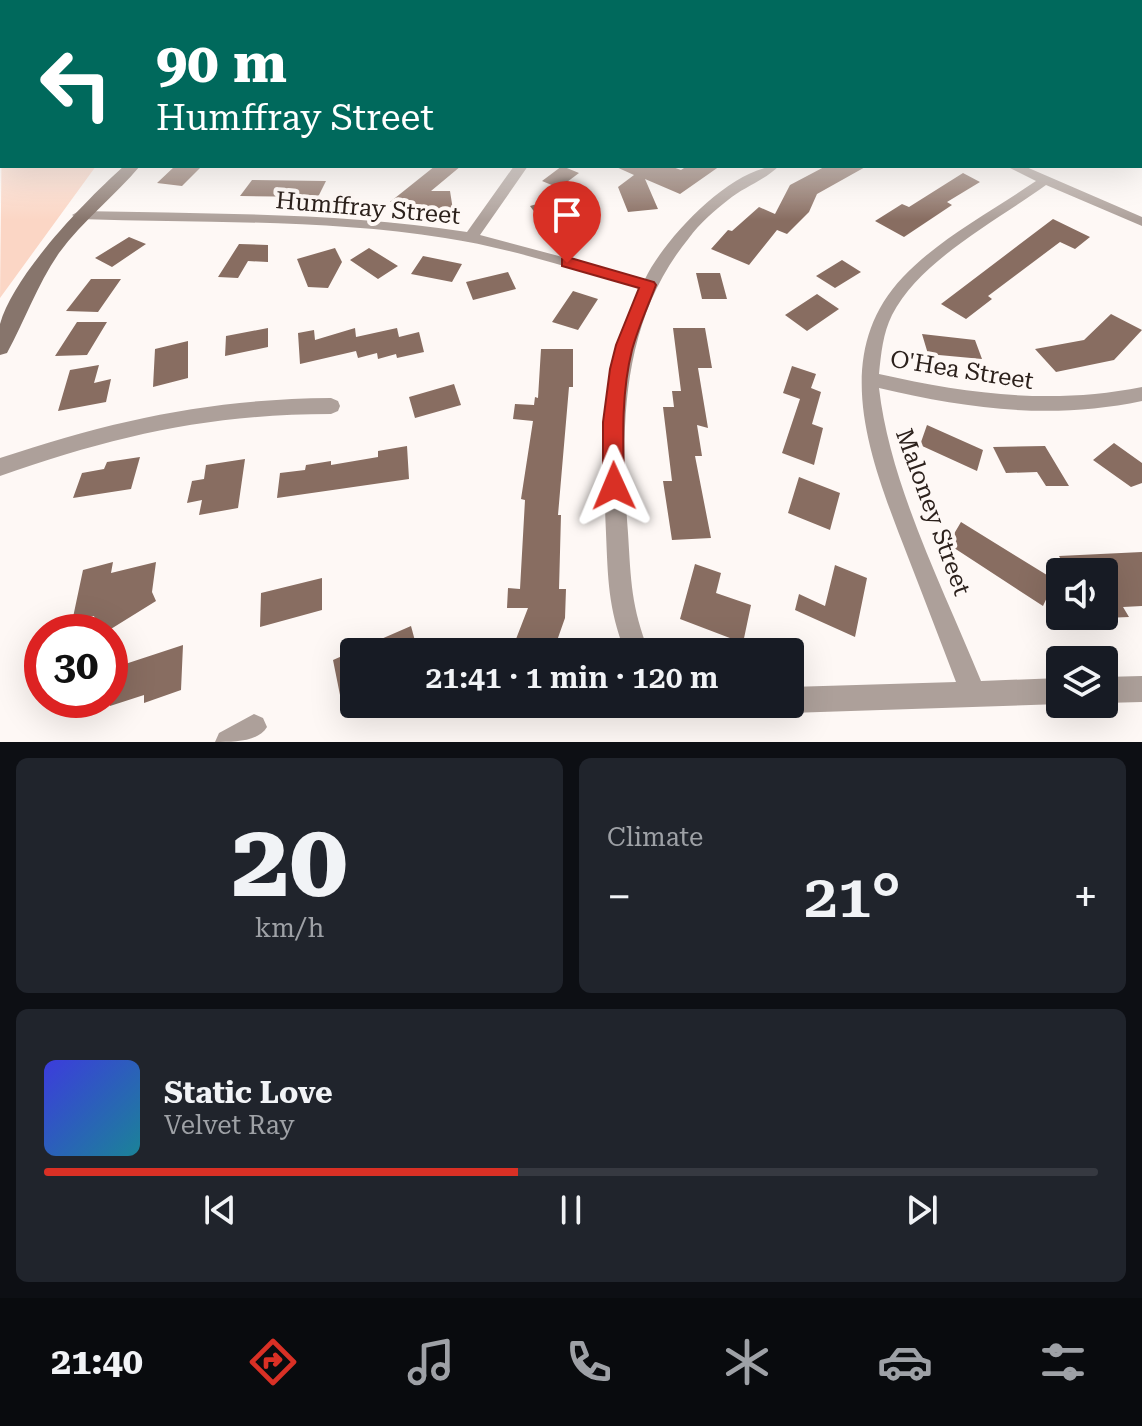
<!DOCTYPE html>
<meta charset="utf-8">
<style>
:root{--surface:#171b24;--page:#20242c;--text:#f1f3f6;--muted:#9ea1a6;--line:#363941;--accent:#d93025}
body{margin:0;font-family:"Roboto Serif",serif;background:var(--page);color:var(--text);height:100vh;display:flex;flex-direction:column;font-size:30px;white-space:nowrap}
*{box-sizing:border-box;margin:0}
p{font-size:26px;color:var(--muted)}
.icon{flex:none;width:44px;height:44px;fill:none;stroke:currentColor;stroke-width:2;stroke-linecap:round;stroke-linejoin:round}
.map{position:relative;height:742px;overflow:hidden}
.panel{display:flex;flex-direction:column;gap:16px;padding:16px;background:#0d0f14;flex:1}
.panel>*{flex:none}
.guide{position:absolute;left:0px;top:0px;width:1142px;height:168px;box-shadow:0 8px 32px #0002;background:#00695c;color:#fff;overflow:hidden}
.fabs{position:absolute;left:1046px;top:558px;display:grid;gap:16px}
.fabs a{display:grid;place-items:center;width:72px;height:72px;border-radius:8px;background:var(--surface);box-shadow:0 8px 32px #0002;font-size:40px}
.speed{position:absolute;left:24px;top:614px;display:flex;gap:16px;font-size:40px;font-weight:700;text-align:center}
.speed>*{display:grid;place-content:center;width:104px;height:104px;border-radius:50%;background:var(--surface);box-shadow:0 8px 32px #0002;line-height:1}
.speed .limit{border:12px solid #d22;background:#fff;color:#111}
.pin{position:absolute;display:grid;place-items:center;width:68px;height:68px;color:#fff;margin:-82px -34px;border-radius:50% 50% 50% 0;rotate:-45deg;box-shadow:0 0 8px #0007}
.pin .icon{rotate:45deg}
.me{position:absolute;width:88px;margin:-44px;rotate:359deg;stroke-linejoin:round;filter:drop-shadow(0 0 6px #0008)}
.turn{display:flex;align-items:center;gap:28px;height:168px;padding:0 24px;font-size:36px}
.turn .icon{width:104px;height:104px;stroke-width:2.5}
.turn b{display:block;font-size:56px;line-height:68px}
.big{font-size:60px;font-weight:600;line-height:1.1}
.panel .card{flex:1;display:flex;flex-direction:column;justify-content:center;gap:12px;min-width:0;padding:0 28px;border-radius:12px;background:var(--page)}
.panel .dial{align-items:center;gap:0}
.dial b{font-size:104px;line-height:1}
.song{display:flex;align-items:center;gap:24px}
.cover{width:96px;height:96px;border-radius:12px;background:linear-gradient(135deg,hsl(240 70% 55%),hsl(190 70% 35%))}
.played{height:8px;border-radius:4px;background:linear-gradient(90deg,var(--accent) 45%,var(--line) 45%)}
.keys{display:flex;justify-content:space-around;direction:ltr}
.heat{display:flex;justify-content:space-between;align-items:center;font-size:44px;direction:ltr}
.panel .tiles{flex:1;display:grid;gap:16px;grid-template-columns:1fr 1fr}
.card:last-child{grid-column:span 2}
.trip{position:absolute;left:340px;top:638px;width:464px;height:80px;border-radius:8px;background:var(--surface);box-shadow:0 8px 32px #0002;font-weight:600;line-height:80px;text-align:center}
.menu{display:flex;height:128px;justify-content:space-around;align-items:center;background:#090b0e;color:var(--muted)}
.menu .icon{width:56px;height:56px}
.menu .active{color:var(--accent)}
.menu b{font-size:36px;color:var(--text)}
.map>svg:first-child{display:block}
.green{fill:#fbd6c5}
.building{fill:#886d61}
.lines{fill:none;stroke-linecap:round;stroke-linejoin:round}
.street{fill:#ada09a;fill-rule:evenodd}
.secondary{fill:#87756c;fill-rule:evenodd}
.route{fill:#d93025;stroke:#8d1f18;stroke-width:2}
.labels{text-anchor:middle;stroke-width:8;stroke-linejoin:round;paint-order:stroke}
.street-label{font-size:24px;fill:#2c211c;stroke:#fef8f5}
</style>
<div class="map">
<svg width="1142" height="742" viewBox="0 0 1142 742">
<rect width="100%" height="100%" fill="#fef8f5"/>
<path class="green" d="M 2,116 L 2,166 L 96,166 L 0,298 Z"/>
<path class="building" d="M 175,166 L 202,166 L 182,186 L 157,183 Z
M 435,166 L 461,166 L 431,191 L 450,191 L 453,210 L 426,213 L 396,208 L 401,202 L 390,202 Z
M 562,166 L 579,173 L 559,188 L 542,181 Z
M 614,166 L 670,166 L 681,170 L 687,166 L 720,166 L 680,194 L 645,179 L 658,209 L 628,212 L 618,187 L 634,175 Z
M 826,166 L 867,166 L 817,194 L 809,212 L 787,234 L 777,230 L 749,265 L 711,249 L 728,230 L 732,231 L 759,207 L 775,214 L 790,185 Z
M 963,173 L 980,182 L 947,202 L 952,205 L 904,237 L 875,221 L 902,204 L 909,207 Z
M 252,180 L 326,181 L 318,197 L 240,196 Z
M 554,199 L 571,219 L 542,222 L 530,206 Z
M 1053,219 L 1090,237 L 1075,249 L 1060,242 L 988,296 L 992,299 L 966,319 L 941,304 Z
M 129,237 L 146,244 L 112,267 L 95,258 Z
M 239,244 L 268,245 L 268,262 L 248,261 L 238,278 L 218,277 Z
M 335,248 L 342,262 L 328,288 L 308,287 L 297,259 Z
M 369,248 L 398,266 L 378,279 L 350,260 Z
M 423,256 L 462,264 L 452,282 L 411,274 Z
M 842,260 L 861,272 L 835,288 L 816,276 Z
M 508,272 L 516,289 L 473,300 L 466,282 Z
M 696,273 L 720,273 L 727,299 L 702,299 Z
M 91,279 L 121,279 L 98,312 L 66,311 Z
M 573,291 L 598,299 L 578,330 L 552,322 Z
M 817,294 L 839,309 L 807,331 L 785,315 Z
M 1111,314 L 1142,330 L 1114,360 L 1056,372 L 1035,349 L 1084,340 Z
M 77,322 L 107,322 L 87,355 L 55,356 Z
M 268,328 L 268,347 L 225,356 L 226,336 Z
M 355,328 L 356,337 L 397,328 L 399,337 L 419,332 L 424,352 L 397,358 L 396,354 L 378,359 L 377,353 L 358,358 L 356,351 L 300,364 L 298,333 L 314,330 L 315,340 Z
M 673,328 L 705,328 L 712,368 L 698,368 L 708,428 L 697,425 L 702,456 L 695,456 L 711,538 L 672,540 L 663,481 L 672,481 L 663,407 L 674,407 L 672,391 L 681,391 Z
M 922,334 L 975,340 L 982,359 L 928,354 Z
M 188,341 L 188,378 L 153,387 L 155,349 Z
M 541,349 L 573,349 L 573,387 L 569,387 L 558,515 L 561,515 L 559,589 L 566,589 L 565,618 L 553,652 L 511,652 L 528,608 L 507,608 L 508,588 L 520,589 L 525,500 L 521,499 L 533,421 L 513,419 L 515,404 L 534,405 L 535,397 L 538,398 Z
M 99,365 L 94,383 L 111,379 L 106,402 L 58,411 L 70,370 Z
M 792,366 L 816,374 L 811,388 L 821,392 L 812,424 L 823,428 L 814,465 L 782,453 L 800,399 L 783,393 Z
M 454,384 L 461,405 L 415,418 L 409,397 Z
M 927,425 L 983,450 L 977,471 L 920,445 Z
M 1114,443 L 1142,463 L 1142,483 L 1131,487 L 1093,460 Z
M 407,446 L 409,479 L 277,498 L 280,473 L 305,470 L 306,465 L 331,461 L 331,465 L 378,457 L 378,451 Z
M 1045,446 L 1069,486 L 1046,486 L 1037,472 L 1006,473 L 993,447 Z
M 140,457 L 131,489 L 73,498 L 82,473 L 104,469 L 107,462 Z
M 245,459 L 238,508 L 199,515 L 202,500 L 187,503 L 192,481 L 204,479 L 206,465 Z
M 799,477 L 840,493 L 830,530 L 788,513 Z
M 961,522 L 1055,580 L 1043,606 L 948,544 Z
M 1142,552 L 1142,606 L 1123,607 L 1129,617 L 1104,618 L 1104,572 L 1068,572 L 1059,556 Z
M 113,562 L 111,573 L 156,562 L 152,592 L 156,601 L 106,632 L 99,632 L 94,616 L 72,622 L 83,570 Z
M 695,564 L 721,573 L 716,593 L 751,605 L 743,643 L 680,619 Z
M 835,565 L 867,578 L 855,637 L 795,610 L 799,594 L 825,606 Z
M 322,578 L 322,610 L 260,627 L 261,593 Z
M 411,626 L 418,652 L 354,652 L 354,689 L 340,695 L 333,660 Z
M 183,645 L 181,690 L 144,703 L 144,695 L 110,706 L 110,669 Z"/>
<g class="lines">
<path class="street" d="M 1140,120 L 1142,121 L 1142,129 L 1140,128 Z
M 514,166 L 528,166 L 480,235 L 645,279 C 664,239 732,166 779,166 C 765,180 744,187 728,200 C 715,210 699,224 689,238 C 620,322 620,430 628,533 C 631,581 631,606 649,652 L 625,652 C 608,607 608,579 606,533 C 602,449 603,365 640,288 C 576,270 511,248 445,238 C 325,219 201,223 79,219 L 72,215 L 79,211 C 208,214 339,212 467,232 Z
M 1006,166 L 1024,166 L 1142,217 L 1142,226 L 1046,185 C 998,220 920,260 892,315 C 883,333 881,354 879,374 C 968,394 1052,405 1142,387 L 1142,401 C 1052,420 968,409 879,388 C 890,485 944,590 981,681 L 1060,678 L 1060,704 L 790,713 L 781,709 L 779,704 L 790,704 L 790,687 L 956,682 C 940,640 924,598 908,557 C 874,468 826,358 903,277 C 940,238 992,211 1036,181 Z
M 331,398 L 338,401 L 340,406 L 338,411 L 331,414 C 209,414 114,436 0,476 L 0,458 C 114,420 210,399 331,398 Z
M 1142,676 L 1142,702 L 1104,703 L 1104,677 Z
M 254,714 L 263,718 L 267,727 C 258,742 234,742 215,742 L 219,733 Z"/>
<path class="secondary" d="M 124,166 L 140,166 C 115,196 83,220 59,253 C 37,285 25,320 7,353 L 0,355 C 0,345 0,333 0,324 C 14,274 86,200 124,166 Z"/>
</g>
<linearGradient id="sky" x2="0" y2="1"><stop stop-color="#9ca7bc"/><stop offset="0.53" stop-color="#fffcfa"/><stop offset="1" stop-color="#fffcfa" stop-opacity="0"/></linearGradient>
<rect width="1142" height="220" fill="url(#sky)"/>
<path class="route" d="M 567,257 L 654,282 L 656,285 C 648,306 638,328 632,350 C 621,394 623,440 624,486 L 621,492 L 614,495 L 606,492 L 603,486 L 603,422 L 610,369 L 616,345 L 639,288 L 562,266 L 562,259 Z"/>
<g class="labels">
<g class="street-label">
<text transform="translate(368 208) rotate(5)" y="8">Humffray Street</text>
<text transform="translate(962 370) rotate(9)" y="8">O'Hea Street</text>
<text transform="translate(933 512) rotate(70)" y="8">Maloney Street</text>
</g>
</g>
</svg>
<div class="fabs">
<a><svg class="icon" aria-label="sound" viewBox="0 0 24 24"><path d="M4 9h4l5-4v14l-5-4H4zM17 9q2 3 0 6"/></svg></a>
<a><svg class="icon" aria-label="layers" viewBox="0 0 24 24"><path d="M12 4l9 5-9 5-9-5zM3 14l9 5 9-5"/></svg></a>
</div>
<div class="speed"><div class="limit">30</div></div>
<div class="pin" style="left:567px;top:263px;background:#d93025"><svg class="icon" aria-label="arrive" viewBox="0 0 24 24"><path d="M6 21V4h12l-3 4 3 4H6"/></svg></div>
<svg class="me" style="left:614px;top:486px" viewBox="-20 -20 40 40"><path d="M0-17L14 15 0 8-14 15z" fill="#d93025" stroke="#fff" stroke-width="4"/></svg>
<div class="trip">21:41 · 1 min · 120 m</div>
<div class="guide">
<div class="turn"><svg class="icon" aria-label="left" viewBox="0 0 24 24"><path d="M17 20v-9H6M10 6l-5 5 5 5"/></svg><div><b>90 m</b>Humffray Street</div></div>
</div>
</div>
<section class="panel">
<div class="tiles">
<div class="card dial"><b>20</b><p>km/h</p></div>
<div class="card"><p>Climate</p>
<div class="heat"><a>−</a><b class="big">21°</b><a>+</a></div>
</div>
<div class="card">
<div class="song"><i class="cover"></i><div><b>Static Love</b><p>Velvet Ray</p></div></div>
<div class="played"></div>
<div class="keys"><svg class="icon" aria-label="previous" viewBox="0 0 24 24"><path d="M18 5L8 12l10 7zM5 5v14"/></svg><svg class="icon" aria-label="pause" viewBox="0 0 24 24"><path d="M8 5v14M16 5v14"/></svg><svg class="icon" aria-label="next" viewBox="0 0 24 24"><path d="M6 5l10 7-10 7zM19 5v14"/></svg></div>
</div>
</div>
</section>
<nav class="menu">
<b>21:40</b>
<svg class="icon active" aria-label="directions" viewBox="0 0 24 24"><path d="M12 3l9 9-9 9-9-9zM9 14v-3h6M13 9l2 2-2 2"/></svg>
<svg class="icon" aria-label="music" viewBox="0 0 24 24"><path d="M9 18V5l10-2v13"/><circle cx="6" cy="18" r="3"/><circle cx="16" cy="16" r="3"/></svg>
<svg class="icon" aria-label="phone" viewBox="0 0 24 24"><path d="M5 4h4l2 5-3 2q2 4 5 5l2-3 5 2v4C11 20 4 13 5 4z"/></svg>
<svg class="icon" aria-label="climate" viewBox="0 0 24 24"><path d="M12 3v18M4 7l16 10M4 17L20 7"/></svg>
<svg class="icon" aria-label="car" viewBox="0 0 24 24"><path d="M5 17H2v-5l4-1 3-4h7l3 4 3 1v5h-3M9 17h6M6 11h13"/><circle cx="7" cy="17" r="2"/><circle cx="17" cy="17" r="2"/></svg>
<svg class="icon" aria-label="filters" viewBox="0 0 24 24"><path d="M4 7h16M4 17h16"/><circle cx="9" cy="7" r="2"/><circle cx="15" cy="17" r="2"/></svg>
</nav>
